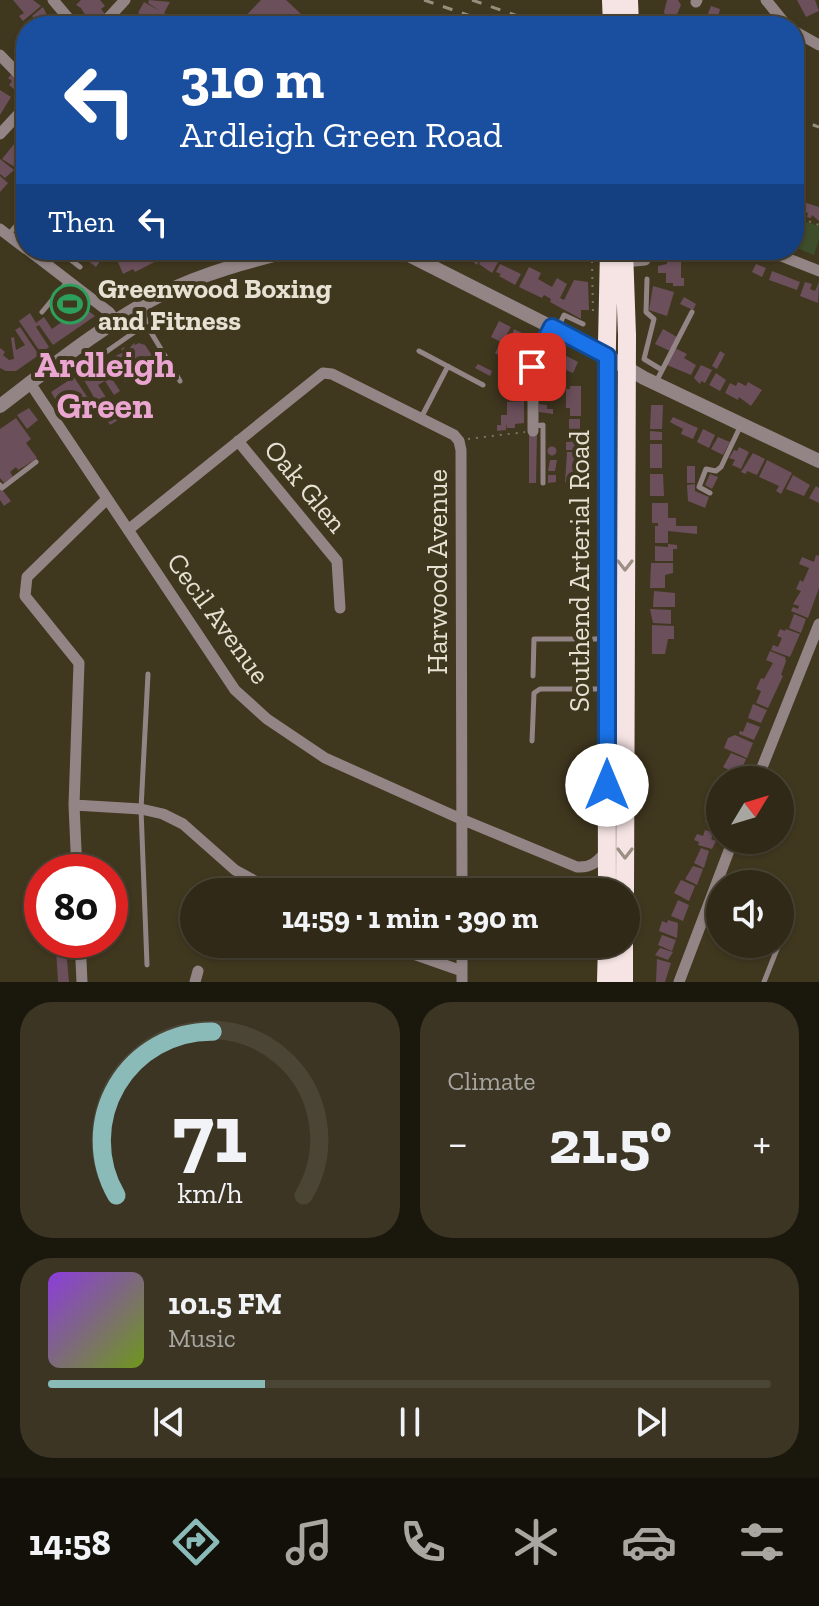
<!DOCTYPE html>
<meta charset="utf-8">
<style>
:root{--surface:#302917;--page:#3c3524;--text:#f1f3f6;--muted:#a8a6a1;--line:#4b4536;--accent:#8bbbb9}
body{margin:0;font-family:"Zilla Slab",serif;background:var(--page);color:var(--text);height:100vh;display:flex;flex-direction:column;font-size:30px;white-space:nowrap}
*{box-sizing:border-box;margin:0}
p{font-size:26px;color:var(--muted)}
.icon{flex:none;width:44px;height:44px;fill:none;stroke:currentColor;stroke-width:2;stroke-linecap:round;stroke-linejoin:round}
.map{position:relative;height:982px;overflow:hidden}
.drawer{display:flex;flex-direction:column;gap:20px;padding:20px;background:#1a170d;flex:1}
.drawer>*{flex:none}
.banner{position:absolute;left:16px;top:16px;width:788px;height:244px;border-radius:32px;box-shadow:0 2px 6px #0004,0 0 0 2px var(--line);background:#1a4fa0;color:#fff;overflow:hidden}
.needle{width:52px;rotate:52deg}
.controls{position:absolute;left:706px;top:766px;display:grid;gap:16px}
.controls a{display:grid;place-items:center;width:88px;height:88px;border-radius:50%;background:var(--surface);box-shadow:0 2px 6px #0004,0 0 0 2px var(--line);font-size:40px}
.speed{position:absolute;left:24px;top:854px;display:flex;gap:16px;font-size:40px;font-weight:700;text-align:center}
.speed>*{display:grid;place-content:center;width:104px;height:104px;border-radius:50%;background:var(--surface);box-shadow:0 2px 6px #0004,0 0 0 2px var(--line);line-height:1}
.speed .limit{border:12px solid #d22;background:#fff;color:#111}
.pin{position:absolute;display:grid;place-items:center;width:68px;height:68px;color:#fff;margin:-34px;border-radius:16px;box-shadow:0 4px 12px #0006}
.me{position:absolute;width:88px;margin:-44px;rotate:0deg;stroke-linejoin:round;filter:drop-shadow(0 0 6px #0008)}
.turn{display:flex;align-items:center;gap:28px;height:168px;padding:0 32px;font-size:36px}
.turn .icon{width:104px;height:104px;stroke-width:2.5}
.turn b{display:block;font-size:56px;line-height:68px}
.then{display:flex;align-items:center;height:76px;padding:0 32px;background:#0003;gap:16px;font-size:30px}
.big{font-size:60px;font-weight:800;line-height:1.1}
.drawer .tile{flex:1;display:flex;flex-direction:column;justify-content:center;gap:12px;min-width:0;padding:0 28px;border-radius:32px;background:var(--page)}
.drawer .dial{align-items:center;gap:0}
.dial svg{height:208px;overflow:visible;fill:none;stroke:var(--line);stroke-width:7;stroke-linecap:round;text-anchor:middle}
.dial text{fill:var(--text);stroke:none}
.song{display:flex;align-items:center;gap:24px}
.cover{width:96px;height:96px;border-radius:12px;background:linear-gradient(135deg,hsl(270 70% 55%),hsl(80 70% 35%))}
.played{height:8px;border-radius:4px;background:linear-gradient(90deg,var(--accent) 30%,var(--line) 30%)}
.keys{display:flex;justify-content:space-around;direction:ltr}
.heat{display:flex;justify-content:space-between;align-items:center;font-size:44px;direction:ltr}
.drawer .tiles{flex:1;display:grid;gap:20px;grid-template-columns:1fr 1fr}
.tile:last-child{grid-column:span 2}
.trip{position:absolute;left:180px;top:878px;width:460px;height:80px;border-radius:40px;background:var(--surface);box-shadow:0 2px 6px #0004,0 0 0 2px var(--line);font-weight:800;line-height:80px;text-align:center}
.tab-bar{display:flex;height:128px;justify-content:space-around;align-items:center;background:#131009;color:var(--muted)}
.tab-bar .icon{width:56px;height:56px}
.tab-bar .selected{color:var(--accent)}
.tab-bar b{font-size:36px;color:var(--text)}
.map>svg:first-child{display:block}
.green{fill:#3e4e2b}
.building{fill:#6b4f5b}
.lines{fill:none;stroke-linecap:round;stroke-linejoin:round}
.path{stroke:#7c7560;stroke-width:2;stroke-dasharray:2 6;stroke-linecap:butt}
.service{stroke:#938585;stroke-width:5}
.minor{stroke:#938585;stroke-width:11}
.tertiary{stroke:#938585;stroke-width:14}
.trunk{stroke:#f6e4e4;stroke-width:18}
.rail{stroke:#958e7b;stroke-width:3;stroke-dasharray:10 10;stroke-linecap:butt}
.oneway{stroke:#9b8e82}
.route-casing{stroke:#114b97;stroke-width:20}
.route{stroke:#1a73e8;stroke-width:14}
.labels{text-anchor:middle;stroke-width:8;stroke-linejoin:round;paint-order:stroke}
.poi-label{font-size:28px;font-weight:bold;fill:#e6e1d2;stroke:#40371f;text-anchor:start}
.street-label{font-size:28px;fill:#e6e1d2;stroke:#40371f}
.district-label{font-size:36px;font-weight:bold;fill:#eba5d1;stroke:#40371f}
</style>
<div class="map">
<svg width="819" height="982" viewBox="0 0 819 982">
<rect width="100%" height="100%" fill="#40371f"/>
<path class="green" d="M 794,218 L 819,226 L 819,239 L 814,255 L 794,247 Z"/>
<path class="building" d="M 13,0 L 33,0 L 41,6 L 23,21 L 19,16 L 24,13 Z
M 81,0 L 100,0 L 105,6 L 101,9 L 105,14 L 95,23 L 91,19 L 89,21 L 81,8 L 76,5 Z
M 149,0 L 170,2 L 164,13 L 170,16 L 164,26 L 138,13 L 144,2 L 160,11 L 148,3 Z
M 261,0 L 286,0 L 301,14 L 290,26 L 236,26 Z
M 667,0 L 678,0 L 681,5 L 675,19 L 693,26 L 669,26 L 664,12 Z
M 797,0 L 815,0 L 819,11 L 806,17 Z
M 711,6 L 720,9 L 716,26 L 703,26 Z
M 43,7 L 48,17 L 56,23 L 53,26 L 37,26 L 39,24 L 32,16 Z
M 420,15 L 449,26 L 417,26 Z
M 338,16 L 363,26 L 334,26 Z
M 13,73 L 23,83 L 16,91 L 9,85 L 12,81 L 8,78 Z
M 0,90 L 11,97 L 0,115 Z
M 18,139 L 26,146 L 26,155 L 18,169 L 2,159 Z
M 0,159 L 14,170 L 5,178 L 0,174 Z
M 0,176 L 8,183 L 0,192 Z
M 794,199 L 819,207 L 819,221 L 812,215 L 811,218 L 807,217 L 808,213 L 805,212 L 803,216 L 799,214 L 800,211 L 797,210 L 794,217 Z
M 67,250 L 94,250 L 103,257 L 96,267 L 76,251 L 73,254 Z
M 113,250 L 171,250 L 172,253 L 135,272 L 133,269 L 123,274 Z
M 455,250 L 466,250 L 462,258 L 453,253 Z
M 470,250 L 485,250 L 477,265 L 466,256 Z
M 487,250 L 501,257 L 492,273 L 479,264 Z
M 658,250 L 666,250 L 666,257 L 657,257 Z
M 667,261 L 681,261 L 681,278 L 684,278 L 684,286 L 673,286 L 673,283 L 666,283 L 666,273 L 658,273 L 658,266 L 667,264 Z
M 500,264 L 521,274 L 515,285 L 499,276 L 501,274 L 496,272 Z
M 756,264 L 766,268 L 762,277 L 752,272 Z
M 529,267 L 541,273 L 538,279 L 552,287 L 557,278 L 567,284 L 560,298 L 564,300 L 574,280 L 588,282 L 589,310 L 581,310 L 581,319 L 550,302 L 551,299 L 544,295 L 542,298 L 519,287 Z
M 772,271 L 800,282 L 797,290 L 769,280 Z
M 805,282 L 812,284 L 810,289 L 815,291 L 819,282 L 818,303 L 800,296 Z
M 653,286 L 674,292 L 667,316 L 649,310 Z
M 63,291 L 95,316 L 53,345 L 39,325 L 36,327 L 49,347 L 41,353 L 19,321 L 30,313 L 36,323 L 44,317 L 52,329 L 66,319 L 53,308 L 59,302 L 56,299 Z
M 684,297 L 696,304 L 693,310 L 680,304 Z
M 499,321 L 511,327 L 503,341 L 509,344 L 514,329 L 524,334 L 516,350 L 512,348 L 508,354 L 501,350 L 498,355 L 495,353 L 501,342 L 491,337 Z
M 20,327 L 39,355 L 16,371 L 6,371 L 0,368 L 0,348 L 5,352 L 3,355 L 9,360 L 14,359 L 11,338 L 14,337 L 16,350 L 25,345 L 15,330 Z
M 663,329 L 677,337 L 670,351 L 655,344 Z
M 528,335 L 539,341 L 530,357 L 522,352 Z
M 134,343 L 135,345 L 139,343 L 145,345 L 153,357 L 147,361 L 149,364 L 144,367 L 143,373 L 131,378 L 129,376 L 125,382 L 110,364 L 115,360 L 113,357 L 124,352 L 121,349 L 124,347 L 127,351 Z
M 551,348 L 578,362 L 573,373 L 545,361 Z
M 675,348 L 687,354 L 684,358 L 696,365 L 691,375 L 667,365 Z
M 720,351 L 725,354 L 717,369 L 712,366 Z
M 99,359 L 120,391 L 114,395 L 105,381 L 98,385 L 120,419 L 110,425 L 81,375 L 78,377 L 72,367 L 82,360 L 87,367 Z
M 478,364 L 492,371 L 490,376 L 475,368 Z
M 701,365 L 712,370 L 705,383 L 701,381 L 700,384 L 694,378 Z
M 501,368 L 511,373 L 506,383 L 501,381 L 504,375 L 499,372 Z
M 716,373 L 726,380 L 720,391 L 709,385 Z
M 74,377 L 95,409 L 89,412 L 85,406 L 79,409 L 74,402 L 70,405 L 77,416 L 68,421 L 51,392 Z
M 738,382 L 746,386 L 748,382 L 762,390 L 751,406 L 739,397 L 738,400 L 725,393 L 730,383 L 736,386 Z
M 570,386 L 581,386 L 581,416 L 570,416 L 570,408 L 566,408 L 566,389 L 570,389 Z
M 524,401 L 524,423 L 515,424 L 515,428 L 507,428 L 506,424 L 506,430 L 497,431 L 497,425 L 501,425 L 501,415 L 507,415 L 507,402 Z
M 539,404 L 547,405 L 547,409 L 553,409 L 553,414 L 539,412 Z
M 651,405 L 663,405 L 662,429 L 650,429 Z
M 29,408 L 38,420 L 27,429 L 17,415 Z
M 673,417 L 698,428 L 693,439 L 681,434 L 683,429 L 670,422 Z
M 16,418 L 31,439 L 26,443 L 37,458 L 25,466 L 18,470 L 16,467 L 10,472 L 13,477 L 4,483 L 0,478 L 0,429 Z
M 569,419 L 580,419 L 580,450 L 566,450 L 566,442 L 569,442 Z
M 703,429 L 715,435 L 709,448 L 697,442 Z
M 650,431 L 662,432 L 662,440 L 650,440 Z
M 529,432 L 537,432 L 536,483 L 529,483 Z
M 718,437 L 730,442 L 723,455 L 711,449 Z
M 650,444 L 662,444 L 662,468 L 650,468 Z
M547.5 451a4.5 4.5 0 1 1 9 0a4.5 4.5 0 1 1-9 0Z
M 739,447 L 749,452 L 741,469 L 732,465 L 735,460 L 729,458 L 734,450 L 737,451 Z
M 567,452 L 581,452 L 581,482 L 565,482 Z
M 753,453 L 765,459 L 757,475 L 747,471 L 746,474 L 741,472 Z
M 550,460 L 557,460 L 555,471 L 548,471 Z
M 767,460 L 792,473 L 781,494 L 776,491 L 779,486 L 759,477 Z
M 687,466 L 695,466 L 695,483 L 687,483 Z
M 650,474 L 663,474 L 664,496 L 650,496 Z
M 710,474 L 718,477 L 712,489 L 705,485 Z
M 548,475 L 556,475 L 556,482 L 548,483 Z
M 793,475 L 810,485 L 804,496 L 786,489 Z
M 695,484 L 695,491 L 709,497 L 705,508 L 688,501 L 687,485 Z
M 816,486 L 819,488 L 819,503 L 809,498 Z
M 0,487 L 11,501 L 4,506 L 0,500 Z
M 652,503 L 668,503 L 668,518 L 676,518 L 676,526 L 697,526 L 697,534 L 668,531 L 668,543 L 655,543 L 655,526 L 658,526 L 658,523 L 652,523 Z
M 668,544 L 677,545 L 677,549 L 673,549 L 673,561 L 655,561 L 655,546 L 668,547 Z
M 816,555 L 819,556 L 819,588 L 808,618 L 791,611 L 793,607 L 798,609 L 799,606 L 793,604 L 801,591 L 796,589 L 800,580 L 803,582 L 809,568 L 799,564 L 802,557 L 814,562 Z
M 651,563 L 673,563 L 673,573 L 665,575 L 665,588 L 650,588 Z
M 654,591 L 675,593 L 675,607 L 653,607 Z
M 650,609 L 671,610 L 671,624 L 653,623 Z
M 794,614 L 806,619 L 801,633 L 789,628 Z
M 652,625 L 674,626 L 674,639 L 668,639 L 665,654 L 652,654 Z
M 780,629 L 785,631 L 786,629 L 800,634 L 790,657 L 771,650 L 773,645 L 778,647 L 782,638 L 777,636 Z
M 770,651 L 785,657 L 786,661 L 781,675 L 783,676 L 768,708 L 756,703 L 761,691 L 756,689 L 761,678 L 764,679 L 773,663 L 766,660 Z
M 753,704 L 767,710 L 761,723 L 748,718 Z
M 747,722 L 760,727 L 754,740 L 739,734 L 740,731 L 743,732 Z
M 735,735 L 753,743 L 747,758 L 724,748 L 728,738 Z
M 731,753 L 746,759 L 739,775 L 723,767 Z
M 717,789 L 720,790 L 720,806 L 711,802 Z
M 715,806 L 720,808 L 720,823 L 717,827 L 705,822 L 707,817 L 710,818 Z
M 705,830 L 714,833 L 711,839 L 716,841 L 712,849 L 698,845 L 699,842 L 694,840 L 697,834 L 703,836 Z
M 701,848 L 709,851 L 704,868 L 694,863 Z
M 693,866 L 703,869 L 697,885 L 685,879 Z
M 681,880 L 695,886 L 689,901 L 674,893 Z
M 678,900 L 689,905 L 683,921 L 671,916 Z
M 668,920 L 678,923 L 677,938 L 659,931 L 662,921 L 667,923 Z
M 662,935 L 676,940 L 672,951 L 658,945 Z
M 66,948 L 69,982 L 58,982 L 56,949 Z
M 660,948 L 673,952 L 668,960 L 655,955 Z
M 657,959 L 671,963 L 665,982 L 656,982 Z"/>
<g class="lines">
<path class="path" d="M 794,216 L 819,225
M 592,261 L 593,314
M 468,439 L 525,432"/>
<path class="service" d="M 308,23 L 313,26
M 9,234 L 20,221 L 26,225
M 58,250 L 80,267
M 229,250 L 234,266
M 569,250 L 585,256
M 647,279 L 646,312 L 654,319 L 644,359 L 662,370
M 144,306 L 146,324 L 180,381
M 42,312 L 67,282
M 558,328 L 564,315 L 583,324
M 419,351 L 483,385
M 103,354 L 146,324
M 656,382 L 692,312
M 535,383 L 558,383
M 421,418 L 448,366
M 533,426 L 543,425 L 543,483
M 0,485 L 2,488 L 36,462
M 710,493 L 699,487 L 706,469 L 716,471 L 721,467 L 741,425
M 533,676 L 534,639 L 604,639
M 532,741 L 534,693 L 540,689 L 603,689
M 780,941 L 792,910
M 147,965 L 141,809 L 148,674
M 764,982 L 779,944"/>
<path class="minor" d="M 53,0 L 75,26
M 766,0 L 787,26
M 696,2 L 697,0
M 101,26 L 125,0
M 794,31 L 819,45
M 0,55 L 26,82
M 0,134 L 26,106
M 0,229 L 26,249
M 28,250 L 109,312 L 117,323
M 766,250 L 819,271
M 624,262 L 645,260 L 648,250
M 30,383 L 235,690 L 267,719 L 325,758 L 461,819 L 577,867 C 591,868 597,862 606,852
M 533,431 L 533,363 L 552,327
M 238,441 L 337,561 L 340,608
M 128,530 L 323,373 L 332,374 L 454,435 L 459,441 L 461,450 L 462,892
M 757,780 L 819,624
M 74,805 L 141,809 L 163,814 L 183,824 L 235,870 L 275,892
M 77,872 L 74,805 L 79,663 L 25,596 L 27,577 L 107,499
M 80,940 L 82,982
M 385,944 L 462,971
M 462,944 L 462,982
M 195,982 L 198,971
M 679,982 L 733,840"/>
<path class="tertiary" d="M 399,250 L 591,347 L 644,378 L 819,461
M 0,406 C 51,367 107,322 164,293 C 204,273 250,261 293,250"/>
<path class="trunk" d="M 611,0 L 612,26
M 629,0 L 630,26
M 624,250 L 627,335 L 625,892
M 607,892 L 606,390 L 609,250
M 606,982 L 607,944
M 624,982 L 624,944"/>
<path class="rail" d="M 424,0 L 500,26
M 472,0 L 547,26
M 794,118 L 819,127"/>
</g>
<defs><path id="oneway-chevron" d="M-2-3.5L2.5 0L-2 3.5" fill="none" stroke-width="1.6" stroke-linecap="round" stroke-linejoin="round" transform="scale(2)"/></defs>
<g class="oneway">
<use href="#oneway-chevron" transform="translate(625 565) rotate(90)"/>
<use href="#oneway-chevron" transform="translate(625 853) rotate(90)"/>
</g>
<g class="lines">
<defs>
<path id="route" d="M 532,367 L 552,327 L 607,356 L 607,785"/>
</defs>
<use href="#route" class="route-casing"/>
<use href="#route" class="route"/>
</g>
<defs>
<symbol id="stadium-ring" viewBox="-11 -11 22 22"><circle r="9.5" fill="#40371f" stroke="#2e9e5b" stroke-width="1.5"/><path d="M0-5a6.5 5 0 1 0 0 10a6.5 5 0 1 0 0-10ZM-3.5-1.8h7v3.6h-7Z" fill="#2e9e5b"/></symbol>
</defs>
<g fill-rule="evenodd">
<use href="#stadium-ring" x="48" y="282" width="44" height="44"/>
</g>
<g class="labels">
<g class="poi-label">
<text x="98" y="298">Greenwood Boxing<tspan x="98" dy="32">and Fitness</tspan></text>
</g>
<g class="street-label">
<text transform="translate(306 486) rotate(50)" y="10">Oak Glen</text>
<text transform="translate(579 571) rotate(-90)" y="10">Southend Arterial Road</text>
<text transform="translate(437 572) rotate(-90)" y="10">Harwood Avenue</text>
<text transform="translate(219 618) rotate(54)" y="10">Cecil Avenue</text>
</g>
<g class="district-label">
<text x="105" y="377">Ardleigh<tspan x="105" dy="41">Green</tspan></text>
</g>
</g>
</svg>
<div class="controls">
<a><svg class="needle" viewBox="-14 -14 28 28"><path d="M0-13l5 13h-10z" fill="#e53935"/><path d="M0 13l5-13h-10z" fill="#a8a6a1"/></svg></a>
<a><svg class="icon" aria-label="sound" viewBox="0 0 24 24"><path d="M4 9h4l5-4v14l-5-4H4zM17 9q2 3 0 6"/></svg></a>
</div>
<div class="speed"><div class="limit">80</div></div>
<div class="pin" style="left:532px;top:367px;background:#d93025"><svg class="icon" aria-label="arrive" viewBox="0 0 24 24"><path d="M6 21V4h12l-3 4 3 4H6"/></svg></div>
<svg class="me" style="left:607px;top:785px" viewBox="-20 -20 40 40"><circle r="19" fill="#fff"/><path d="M0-13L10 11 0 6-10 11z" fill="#1a73e8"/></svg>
<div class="trip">14:59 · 1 min · 390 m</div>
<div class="banner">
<div class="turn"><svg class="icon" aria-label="left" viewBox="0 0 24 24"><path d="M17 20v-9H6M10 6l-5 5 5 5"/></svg><div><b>310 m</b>Ardleigh Green Road</div></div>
<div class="then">Then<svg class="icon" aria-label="left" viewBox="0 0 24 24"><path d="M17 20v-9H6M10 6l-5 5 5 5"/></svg></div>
</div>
</div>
<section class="drawer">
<div class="tiles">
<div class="tile dial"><svg viewBox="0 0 100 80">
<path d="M14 69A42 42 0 1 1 86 69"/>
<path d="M14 69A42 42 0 0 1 51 6" stroke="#8bbbb9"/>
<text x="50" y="56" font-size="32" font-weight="700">71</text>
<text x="50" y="72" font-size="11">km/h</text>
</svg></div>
<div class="tile"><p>Climate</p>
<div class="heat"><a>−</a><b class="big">21.5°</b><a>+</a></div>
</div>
<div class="tile">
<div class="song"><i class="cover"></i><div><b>101.5 FM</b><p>Music</p></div></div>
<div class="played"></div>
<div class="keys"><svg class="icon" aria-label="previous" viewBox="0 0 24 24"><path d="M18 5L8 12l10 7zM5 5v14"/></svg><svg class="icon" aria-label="pause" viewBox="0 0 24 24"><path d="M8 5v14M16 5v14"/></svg><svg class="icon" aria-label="next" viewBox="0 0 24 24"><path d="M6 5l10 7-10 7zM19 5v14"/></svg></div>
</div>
</div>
</section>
<nav class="tab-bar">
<b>14:58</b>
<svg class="icon selected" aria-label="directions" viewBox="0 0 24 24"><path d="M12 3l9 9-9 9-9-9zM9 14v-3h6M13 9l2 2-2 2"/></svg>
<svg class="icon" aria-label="music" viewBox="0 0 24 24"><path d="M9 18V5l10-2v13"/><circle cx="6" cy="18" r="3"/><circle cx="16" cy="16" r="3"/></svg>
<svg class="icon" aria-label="phone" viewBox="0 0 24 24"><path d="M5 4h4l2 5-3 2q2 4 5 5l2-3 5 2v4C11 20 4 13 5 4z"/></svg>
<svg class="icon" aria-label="climate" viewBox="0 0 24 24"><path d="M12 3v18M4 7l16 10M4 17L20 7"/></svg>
<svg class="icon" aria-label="car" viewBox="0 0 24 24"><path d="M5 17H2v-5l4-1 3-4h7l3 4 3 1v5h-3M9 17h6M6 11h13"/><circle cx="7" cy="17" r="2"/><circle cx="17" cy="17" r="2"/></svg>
<svg class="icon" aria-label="filters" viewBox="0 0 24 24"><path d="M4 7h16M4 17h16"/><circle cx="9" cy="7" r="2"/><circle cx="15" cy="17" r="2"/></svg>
</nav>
